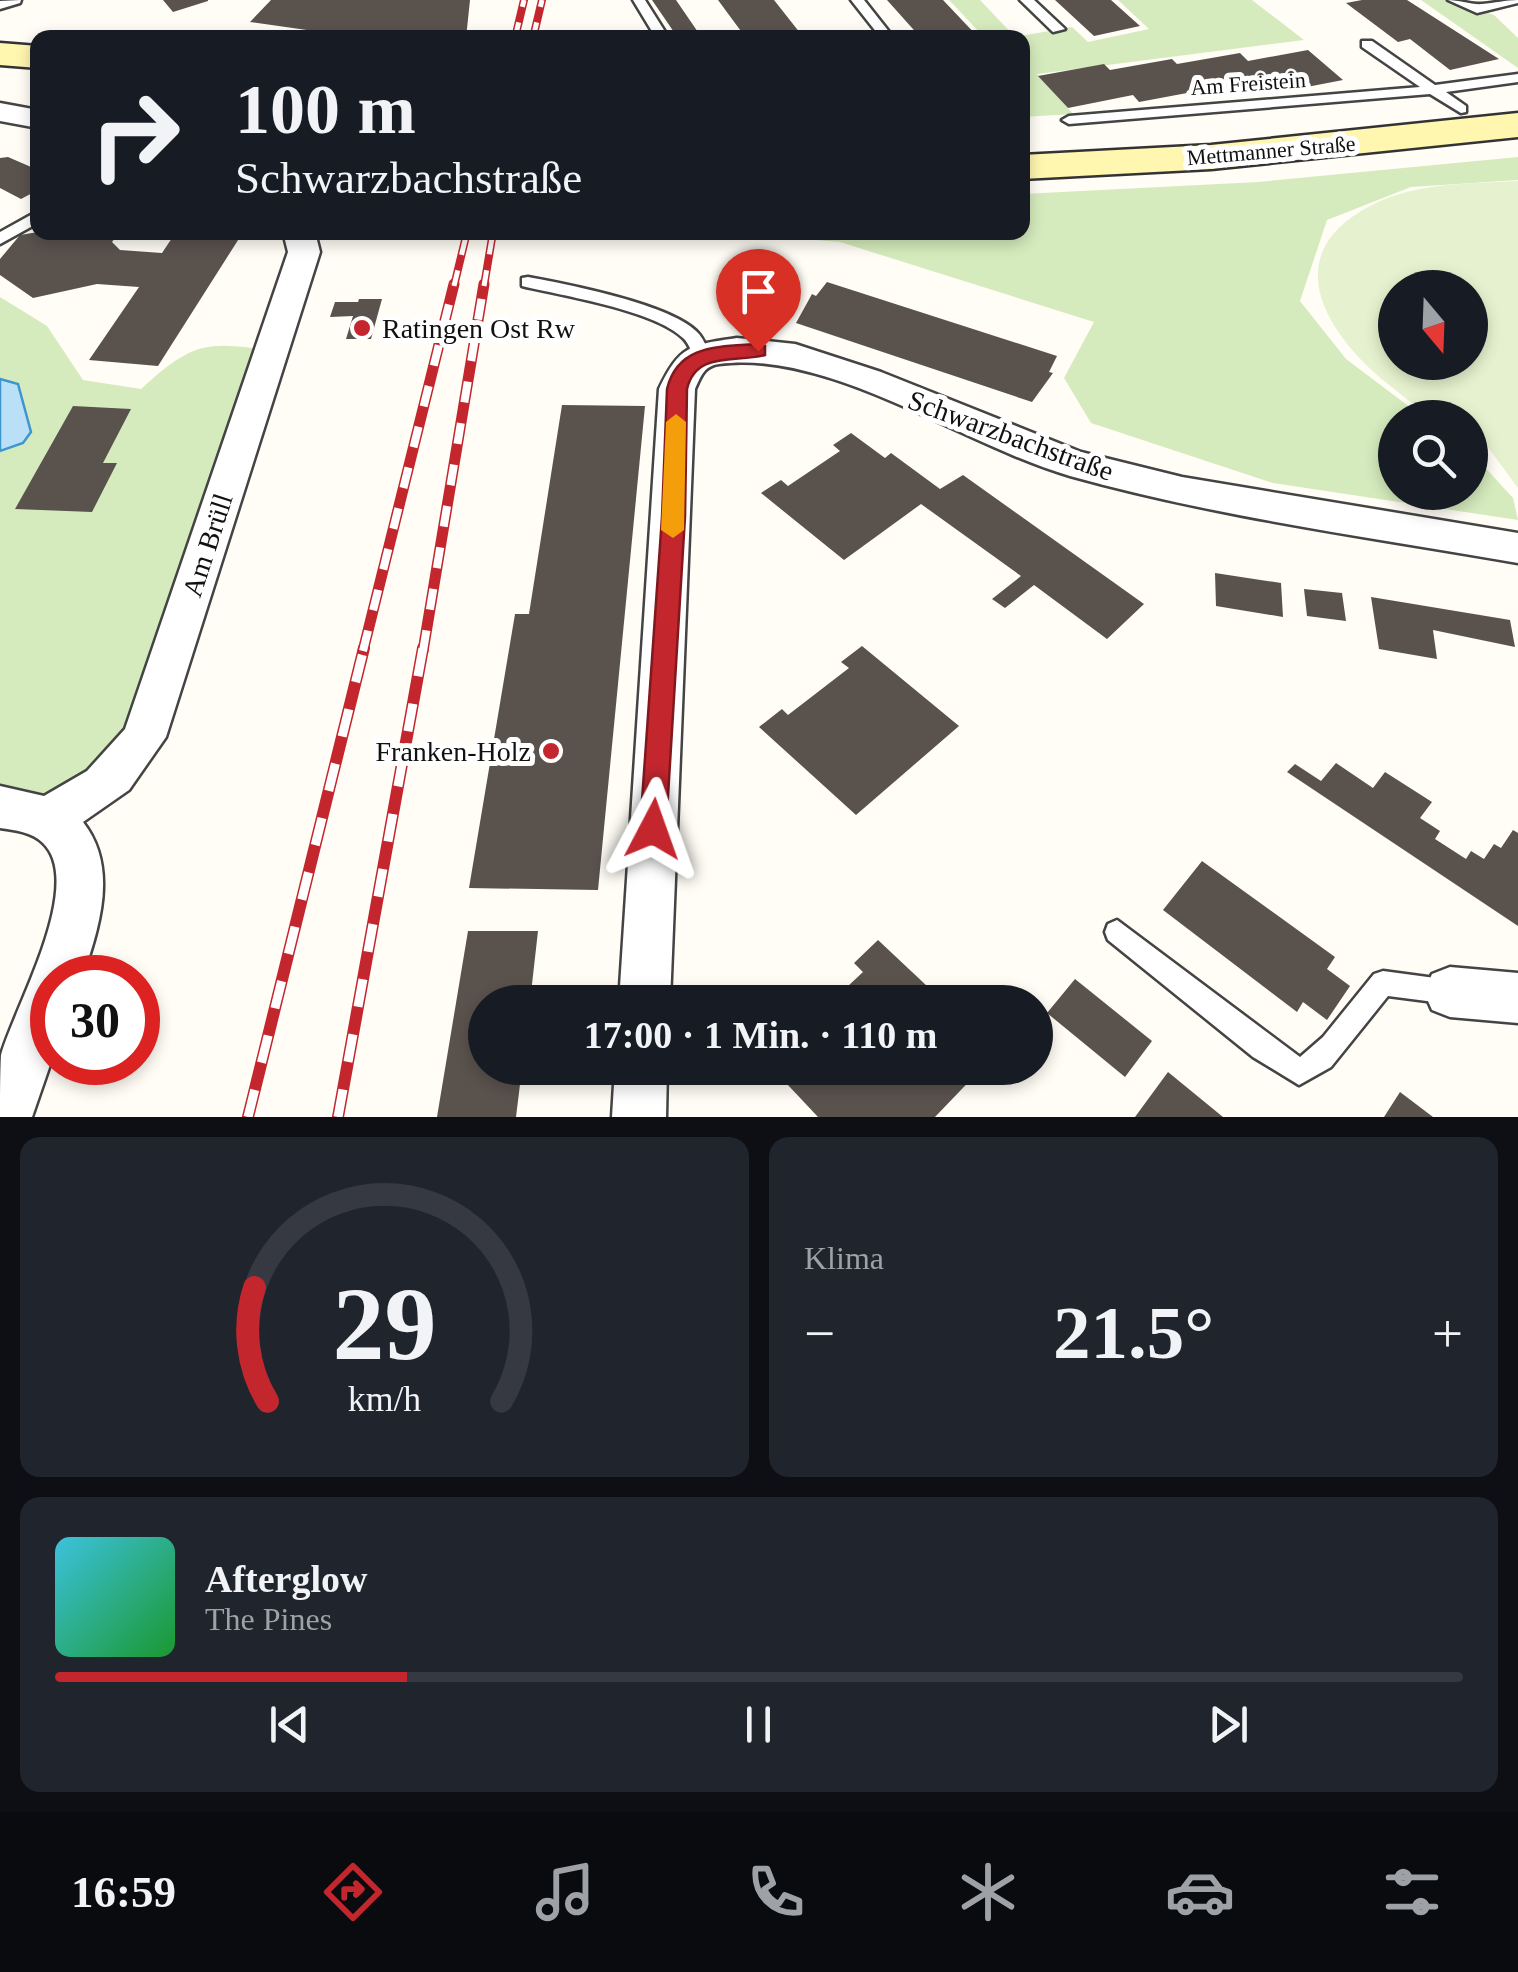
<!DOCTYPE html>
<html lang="de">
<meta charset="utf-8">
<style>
:root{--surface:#171b24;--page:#20242c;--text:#f1f3f6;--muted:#9ea1a6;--line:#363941;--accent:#c4262e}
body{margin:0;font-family:"Times New Roman",serif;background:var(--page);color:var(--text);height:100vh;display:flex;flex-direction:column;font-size:38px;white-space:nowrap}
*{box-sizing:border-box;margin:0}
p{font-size:32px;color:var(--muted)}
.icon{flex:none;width:55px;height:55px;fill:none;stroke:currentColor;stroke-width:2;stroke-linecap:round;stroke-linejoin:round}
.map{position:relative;height:1117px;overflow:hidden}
.side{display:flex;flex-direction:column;gap:20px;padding:20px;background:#0d0f14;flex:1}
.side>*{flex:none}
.banner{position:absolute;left:30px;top:30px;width:1000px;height:210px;border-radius:20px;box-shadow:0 5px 15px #0003;background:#171b24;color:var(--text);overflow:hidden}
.needle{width:65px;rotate:161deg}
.tools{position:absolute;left:1378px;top:270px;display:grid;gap:20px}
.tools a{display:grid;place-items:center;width:110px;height:110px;border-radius:50%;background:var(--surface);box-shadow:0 5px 15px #0003;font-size:50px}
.speed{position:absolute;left:30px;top:955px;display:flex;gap:20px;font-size:50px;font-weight:700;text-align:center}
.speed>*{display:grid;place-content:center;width:130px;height:130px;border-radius:50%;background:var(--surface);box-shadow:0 5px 15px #0003;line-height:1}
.speed .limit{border:15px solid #d22;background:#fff;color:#111}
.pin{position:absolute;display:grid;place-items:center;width:85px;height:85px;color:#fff;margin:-102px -42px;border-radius:50% 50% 50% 0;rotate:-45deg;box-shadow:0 0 10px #0007}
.pin .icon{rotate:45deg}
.me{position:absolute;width:110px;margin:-55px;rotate:4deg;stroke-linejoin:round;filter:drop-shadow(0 0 8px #0008)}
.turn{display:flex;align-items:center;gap:35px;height:210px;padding:0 40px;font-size:45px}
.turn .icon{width:130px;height:130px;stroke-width:2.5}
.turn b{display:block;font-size:70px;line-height:85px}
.big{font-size:75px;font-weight:600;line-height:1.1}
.side .widget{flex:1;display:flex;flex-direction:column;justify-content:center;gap:15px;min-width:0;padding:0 35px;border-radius:20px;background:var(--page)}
.side .dial{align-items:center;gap:0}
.dial svg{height:260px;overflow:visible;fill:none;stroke:var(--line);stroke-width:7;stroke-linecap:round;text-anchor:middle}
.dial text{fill:var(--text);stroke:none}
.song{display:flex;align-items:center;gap:30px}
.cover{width:120px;height:120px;border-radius:15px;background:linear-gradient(135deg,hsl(190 70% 55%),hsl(130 70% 35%))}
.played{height:10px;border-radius:5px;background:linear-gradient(90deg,var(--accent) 25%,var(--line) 25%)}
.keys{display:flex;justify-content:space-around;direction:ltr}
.heat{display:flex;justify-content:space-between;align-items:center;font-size:55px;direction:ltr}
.side .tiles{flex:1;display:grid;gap:20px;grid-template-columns:1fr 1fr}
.widget:last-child{grid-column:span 2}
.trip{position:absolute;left:468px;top:985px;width:585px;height:100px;border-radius:50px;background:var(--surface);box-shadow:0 5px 15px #0003;font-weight:600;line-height:100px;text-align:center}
.tab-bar{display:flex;height:160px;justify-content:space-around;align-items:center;background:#090b0e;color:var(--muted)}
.tab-bar .icon{width:70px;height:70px}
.tab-bar .selected{color:var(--accent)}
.tab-bar b{font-size:45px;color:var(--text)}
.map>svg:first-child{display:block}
.green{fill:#d5ebbd}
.pitch{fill:#e6f2cf;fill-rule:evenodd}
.water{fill:#b9e0f7;stroke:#3f96cf;stroke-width:2.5}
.building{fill:#5a524d}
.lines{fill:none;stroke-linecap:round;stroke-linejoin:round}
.service-casing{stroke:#444;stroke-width:5}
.minor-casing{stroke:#444;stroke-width:5}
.secondary-casing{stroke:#333;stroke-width:5}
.service{fill:#fff;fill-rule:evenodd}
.minor{fill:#fff;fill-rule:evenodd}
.secondary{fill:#fff6b0;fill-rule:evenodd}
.rail-far2-casing{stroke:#c4262e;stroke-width:8}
.rail-far1-casing{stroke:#c4262e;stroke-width:11}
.rail-casing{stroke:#c4262e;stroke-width:12}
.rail-far2{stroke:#fff;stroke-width:5;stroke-dasharray:16;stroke-linecap:butt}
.rail-far1{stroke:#fff;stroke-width:8;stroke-dasharray:21;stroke-linecap:butt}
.rail{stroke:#fff;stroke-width:9;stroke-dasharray:28;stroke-linecap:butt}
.route{fill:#c4262e;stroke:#7f191e;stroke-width:2.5}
.slow{fill:#f59e0b}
.poi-dot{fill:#c4262e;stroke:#fff;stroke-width:4}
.labels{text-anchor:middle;stroke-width:10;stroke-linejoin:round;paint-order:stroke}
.far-street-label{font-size:22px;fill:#111;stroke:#fff}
.poi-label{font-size:28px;fill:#111;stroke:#fff;text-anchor:start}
.street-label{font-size:28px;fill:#111;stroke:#fff}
</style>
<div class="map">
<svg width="1518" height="1117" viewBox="0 0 1518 1117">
<rect width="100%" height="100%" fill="#fffdf5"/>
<path class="green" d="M 949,0 L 980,0 L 1015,37 L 1072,27 L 1088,42 L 1149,29 L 1118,0 L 1252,0 L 1304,40 L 1037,74 L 1073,114 L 1023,117 L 1022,38 L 984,37 Z
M 1421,0 L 1451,0 L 1494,15 L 1518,38 L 1518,68 Z
M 1518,157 L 1518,180 L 1411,187 L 1327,220 L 1300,301 L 1346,359 L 1423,417 L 1395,418 L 1395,492 L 1470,492 L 1470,451 L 1513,498 L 1518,520 L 1273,483 L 1091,423 L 1064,378 L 1094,322 L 840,242 L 726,233 L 1022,232 L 1023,194 L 1258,182 Z
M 0,297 L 47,326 L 83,380 L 141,389 C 191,344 204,340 271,351 L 152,714 L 100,788 L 0,807 Z"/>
<path class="pitch" d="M 1518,181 L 1518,488 L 1480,436 L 1470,432 L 1470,418 C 1461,418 1448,420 1439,418 C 1422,413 1402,395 1388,384 C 1332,339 1277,262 1361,211 C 1408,182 1465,184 1518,181 ZM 1395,288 L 1470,288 L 1470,362 L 1395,362 Z"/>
<path class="water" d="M 0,379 L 18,384 L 31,432 L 23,443 L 0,451 Z"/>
<path class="building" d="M 163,0 L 208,0 L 208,1 L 173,12 Z
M 271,0 L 470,0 L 466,38 L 363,38 L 250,22 Z
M 652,0 L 676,0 L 702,38 L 678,38 Z
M 718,0 L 774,0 L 804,38 L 746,38 Z
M 887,0 L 943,0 L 979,38 L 921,38 Z
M 1055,0 L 1111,0 L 1140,26 L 1094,36 Z
M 1362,0 L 1407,0 L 1499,59 L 1450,70 L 1410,39 L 1398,42 L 1346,3 Z
M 1308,50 L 1343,80 L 1281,92 L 1273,84 L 1210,97 L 1203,90 L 1139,102 L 1133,95 L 1068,108 L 1038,76 L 1104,64 L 1110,70 L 1172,59 L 1177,64 L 1240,53 L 1248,61 Z
M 8,157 L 38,170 L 38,190 L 21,199 L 0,188 L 0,158 Z
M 38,232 L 119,232 L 112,242 L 120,250 L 162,253 L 176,232 L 240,237 L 158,366 L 89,360 L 139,287 L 97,284 L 33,298 L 0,275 L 0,259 L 20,235 Z
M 827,282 L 1057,356 L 1049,372 L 1053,373 L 1032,402 L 796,323 L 812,294 L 816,296 Z
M 359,299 L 382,299 L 371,339 L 346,339 L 353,316 L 330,317 L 335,302 L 358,302 Z
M 562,405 L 645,406 L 598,890 L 469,888 L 515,614 L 529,614 Z
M 73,406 L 131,409 L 103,463 L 117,463 L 92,512 L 15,509 Z
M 851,433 L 885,458 L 891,453 L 940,489 L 963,475 L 1144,604 L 1107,639 L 1034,585 L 1005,608 L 992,599 L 1021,576 L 921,504 L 844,560 L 761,493 L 781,480 L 788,486 L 840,451 L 833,445 Z
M 1215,573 L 1281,583 L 1283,617 L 1216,606 Z
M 1304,589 L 1342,593 L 1346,621 L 1307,616 Z
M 1371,597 L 1510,620 L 1515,647 L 1433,630 L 1437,659 L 1379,649 Z
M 862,646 L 959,726 L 856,815 L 759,727 L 782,709 L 788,715 L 849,668 L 841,662 Z
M 1336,763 L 1373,788 L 1385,772 L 1432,802 L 1420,818 L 1440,831 L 1435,839 L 1466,859 L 1471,851 L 1484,859 L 1494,844 L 1501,848 L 1513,830 L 1518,833 L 1518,926 L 1287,772 L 1295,764 L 1321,781 Z
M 1202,861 L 1335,957 L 1327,969 L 1350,986 L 1327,1020 L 1303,1002 L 1297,1012 L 1163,910 Z
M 468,931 L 538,931 L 530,1002 L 485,1002 L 485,1068 L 522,1068 L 516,1117 L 437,1117 Z
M 878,940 L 944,1002 L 831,1002 L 863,972 L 854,963 Z
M 1075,979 L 1152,1041 L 1125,1077 L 1047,1013 Z
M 772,1068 L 982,1068 L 935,1117 L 818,1117 Z
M 1168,1072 L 1223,1117 L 1135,1117 Z
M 1400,1092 L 1433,1117 L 1384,1117 Z"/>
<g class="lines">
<defs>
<path id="service" d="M 21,0 L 20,3 L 0,9 L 0,1 Z
M 633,0 L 645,0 L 669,38 L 656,38 Z
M 851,0 L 864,0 L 894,38 L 881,38 Z
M 1020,0 L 1034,0 L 1065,29 L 1053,32 Z
M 1448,0 C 1459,0 1472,5 1482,4 C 1495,3 1505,0 1518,0 L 1518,3 L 1477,13 Z
M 1362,41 L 1372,41 L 1435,85 L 1518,74 L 1518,82 L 1446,92 L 1466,106 L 1466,112 L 1461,113 L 1430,94 L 1069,124 L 1062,120 L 1069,116 L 1420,87 L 1362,47 Z
M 38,211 L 38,223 L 0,244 L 0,232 Z
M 528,277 C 566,284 675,305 699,334 C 704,340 707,348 710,355 L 707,359 L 695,359 C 691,352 689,343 683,338 C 654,310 563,296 522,286 L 522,278 Z
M 1117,920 L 1300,1057 L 1323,1037 L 1374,974 L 1383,971 L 1450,980 L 1459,983 L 1463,992 L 1459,1001 L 1450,1004 L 1388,996 L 1331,1067 L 1299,1085 L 1253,1057 L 1108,940 L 1105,932 L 1108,924 Z"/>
<path id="minor" d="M 0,103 L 38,110 L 38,128 L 0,121 Z
M 283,232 L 315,232 L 320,252 L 166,737 L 129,790 L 83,822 C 119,868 99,928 82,978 L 52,978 L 52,1059 L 32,1117 L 0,1117 C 0,1098 0,1074 1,1055 C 14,1008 86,884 43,843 C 32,832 15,830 0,828 L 0,786 L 44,796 L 87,771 L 125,729 L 288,252 Z
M 737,338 L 795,344 L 881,372 L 1081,452 L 1182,477 L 1518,533 L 1518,563 C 1368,537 1217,517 1070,476 C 965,446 828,349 719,364 C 704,366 701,376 695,389 L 670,1002 L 619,1002 L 659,389 C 680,345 690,345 737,338 Z
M 1450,967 L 1518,973 L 1518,1023 L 1450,1017 L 1432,1010 L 1424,992 L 1432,974 Z
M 615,1068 L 667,1068 L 666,1117 L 612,1117 Z"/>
<path id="secondary" d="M 0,43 L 38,46 L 38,68 L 0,65 Z
M 1518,113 L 1518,137 L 1211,169 L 1022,179 L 1022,155 L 1211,145 Z"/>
</defs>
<use href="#service" class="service-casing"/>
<use href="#minor" class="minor-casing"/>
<use href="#secondary" class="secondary-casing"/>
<use href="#service" class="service"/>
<use href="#minor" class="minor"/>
<use href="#secondary" class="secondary"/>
<defs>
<path id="rail-far2" d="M 515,38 L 524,0
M 533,38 L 542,0
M 454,286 L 467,232
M 484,286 L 493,232"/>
<path id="rail-far1" d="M 363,651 L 454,284
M 423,651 L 484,284"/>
<path id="rail" d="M 248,1117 L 364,648
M 338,1117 L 423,648"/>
</defs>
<use href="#rail-far2" class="rail-far2-casing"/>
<use href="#rail-far1" class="rail-far1-casing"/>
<use href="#rail" class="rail-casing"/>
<use href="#rail-far2" class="rail-far2"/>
<use href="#rail-far1" class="rail-far1"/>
<use href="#rail" class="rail"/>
</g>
<path class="route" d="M 758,344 L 765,346 L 765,355 C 735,363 696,351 687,389 L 685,517 L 666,829 L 662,837 L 653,841 L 644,837 L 640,829 L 662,517 L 667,389 C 678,344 719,347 758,344 Z"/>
<path class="slow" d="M 676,414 L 686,422 L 684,530 L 673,538 L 661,530 L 666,422 Z"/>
<g class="poi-dot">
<circle cx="362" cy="328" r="10"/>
<circle cx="551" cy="751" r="10"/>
</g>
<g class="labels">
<g class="far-street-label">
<text transform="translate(1248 83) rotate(-4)" y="8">Am Freistein</text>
<text transform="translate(1271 150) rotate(-5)" y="8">Mettmanner Straße</text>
</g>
<g class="poi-label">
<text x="382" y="338">Ratingen Ost Rw</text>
<text x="531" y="761" text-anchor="end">Franken-Holz</text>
</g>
<g class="street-label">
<text transform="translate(1011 435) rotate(20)" y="10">Schwarzbachstraße</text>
<text transform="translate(207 545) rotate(-72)" y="10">Am Brüll</text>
</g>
</g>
</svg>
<div class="tools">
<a><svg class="needle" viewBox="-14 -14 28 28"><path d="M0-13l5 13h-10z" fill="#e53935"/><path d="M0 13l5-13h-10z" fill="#9ea1a6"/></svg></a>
<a><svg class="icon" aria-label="search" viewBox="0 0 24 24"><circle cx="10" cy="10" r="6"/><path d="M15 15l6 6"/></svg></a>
</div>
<div class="speed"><div class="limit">30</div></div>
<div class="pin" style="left:758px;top:351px;background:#d93025"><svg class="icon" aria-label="arrive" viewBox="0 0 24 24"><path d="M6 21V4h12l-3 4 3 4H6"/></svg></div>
<svg class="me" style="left:653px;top:829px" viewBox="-20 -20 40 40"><path d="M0-17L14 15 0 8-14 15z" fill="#c4262e" stroke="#fff" stroke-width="4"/></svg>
<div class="trip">17:00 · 1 Min. · 110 m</div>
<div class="banner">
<div class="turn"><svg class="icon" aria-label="right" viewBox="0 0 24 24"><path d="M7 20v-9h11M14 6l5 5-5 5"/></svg><div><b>100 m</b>Schwarzbachstraße</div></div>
</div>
</div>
<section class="side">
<div class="tiles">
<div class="widget dial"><svg viewBox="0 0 100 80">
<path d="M14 69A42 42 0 1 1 86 69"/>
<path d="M14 69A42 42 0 0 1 10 34" stroke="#c4262e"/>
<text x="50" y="56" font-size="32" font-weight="700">29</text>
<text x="50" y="72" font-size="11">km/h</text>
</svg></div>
<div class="widget"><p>Klima</p>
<div class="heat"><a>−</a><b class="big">21.5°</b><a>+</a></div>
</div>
<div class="widget">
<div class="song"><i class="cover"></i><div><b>Afterglow</b><p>The Pines</p></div></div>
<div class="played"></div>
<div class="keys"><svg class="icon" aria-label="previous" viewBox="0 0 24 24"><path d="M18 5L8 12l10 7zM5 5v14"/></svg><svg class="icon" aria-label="pause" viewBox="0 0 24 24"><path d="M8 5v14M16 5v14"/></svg><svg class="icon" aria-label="next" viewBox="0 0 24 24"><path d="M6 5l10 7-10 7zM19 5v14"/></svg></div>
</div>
</div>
</section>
<nav class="tab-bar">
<b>16:59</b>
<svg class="icon selected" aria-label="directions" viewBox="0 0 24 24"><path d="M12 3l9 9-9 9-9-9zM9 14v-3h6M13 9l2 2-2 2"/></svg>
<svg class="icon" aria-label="music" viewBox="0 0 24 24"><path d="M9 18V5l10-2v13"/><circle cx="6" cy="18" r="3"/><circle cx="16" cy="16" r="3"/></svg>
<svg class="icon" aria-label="phone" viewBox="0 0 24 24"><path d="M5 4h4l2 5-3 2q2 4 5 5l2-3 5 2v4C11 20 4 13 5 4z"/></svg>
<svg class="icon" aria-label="climate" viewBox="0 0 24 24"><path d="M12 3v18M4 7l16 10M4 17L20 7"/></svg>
<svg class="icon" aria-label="car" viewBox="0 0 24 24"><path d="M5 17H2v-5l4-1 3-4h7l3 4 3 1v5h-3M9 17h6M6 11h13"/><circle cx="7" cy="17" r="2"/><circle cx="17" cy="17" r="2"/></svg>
<svg class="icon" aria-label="filters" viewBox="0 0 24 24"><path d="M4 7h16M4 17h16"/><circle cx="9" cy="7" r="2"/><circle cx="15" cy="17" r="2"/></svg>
</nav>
